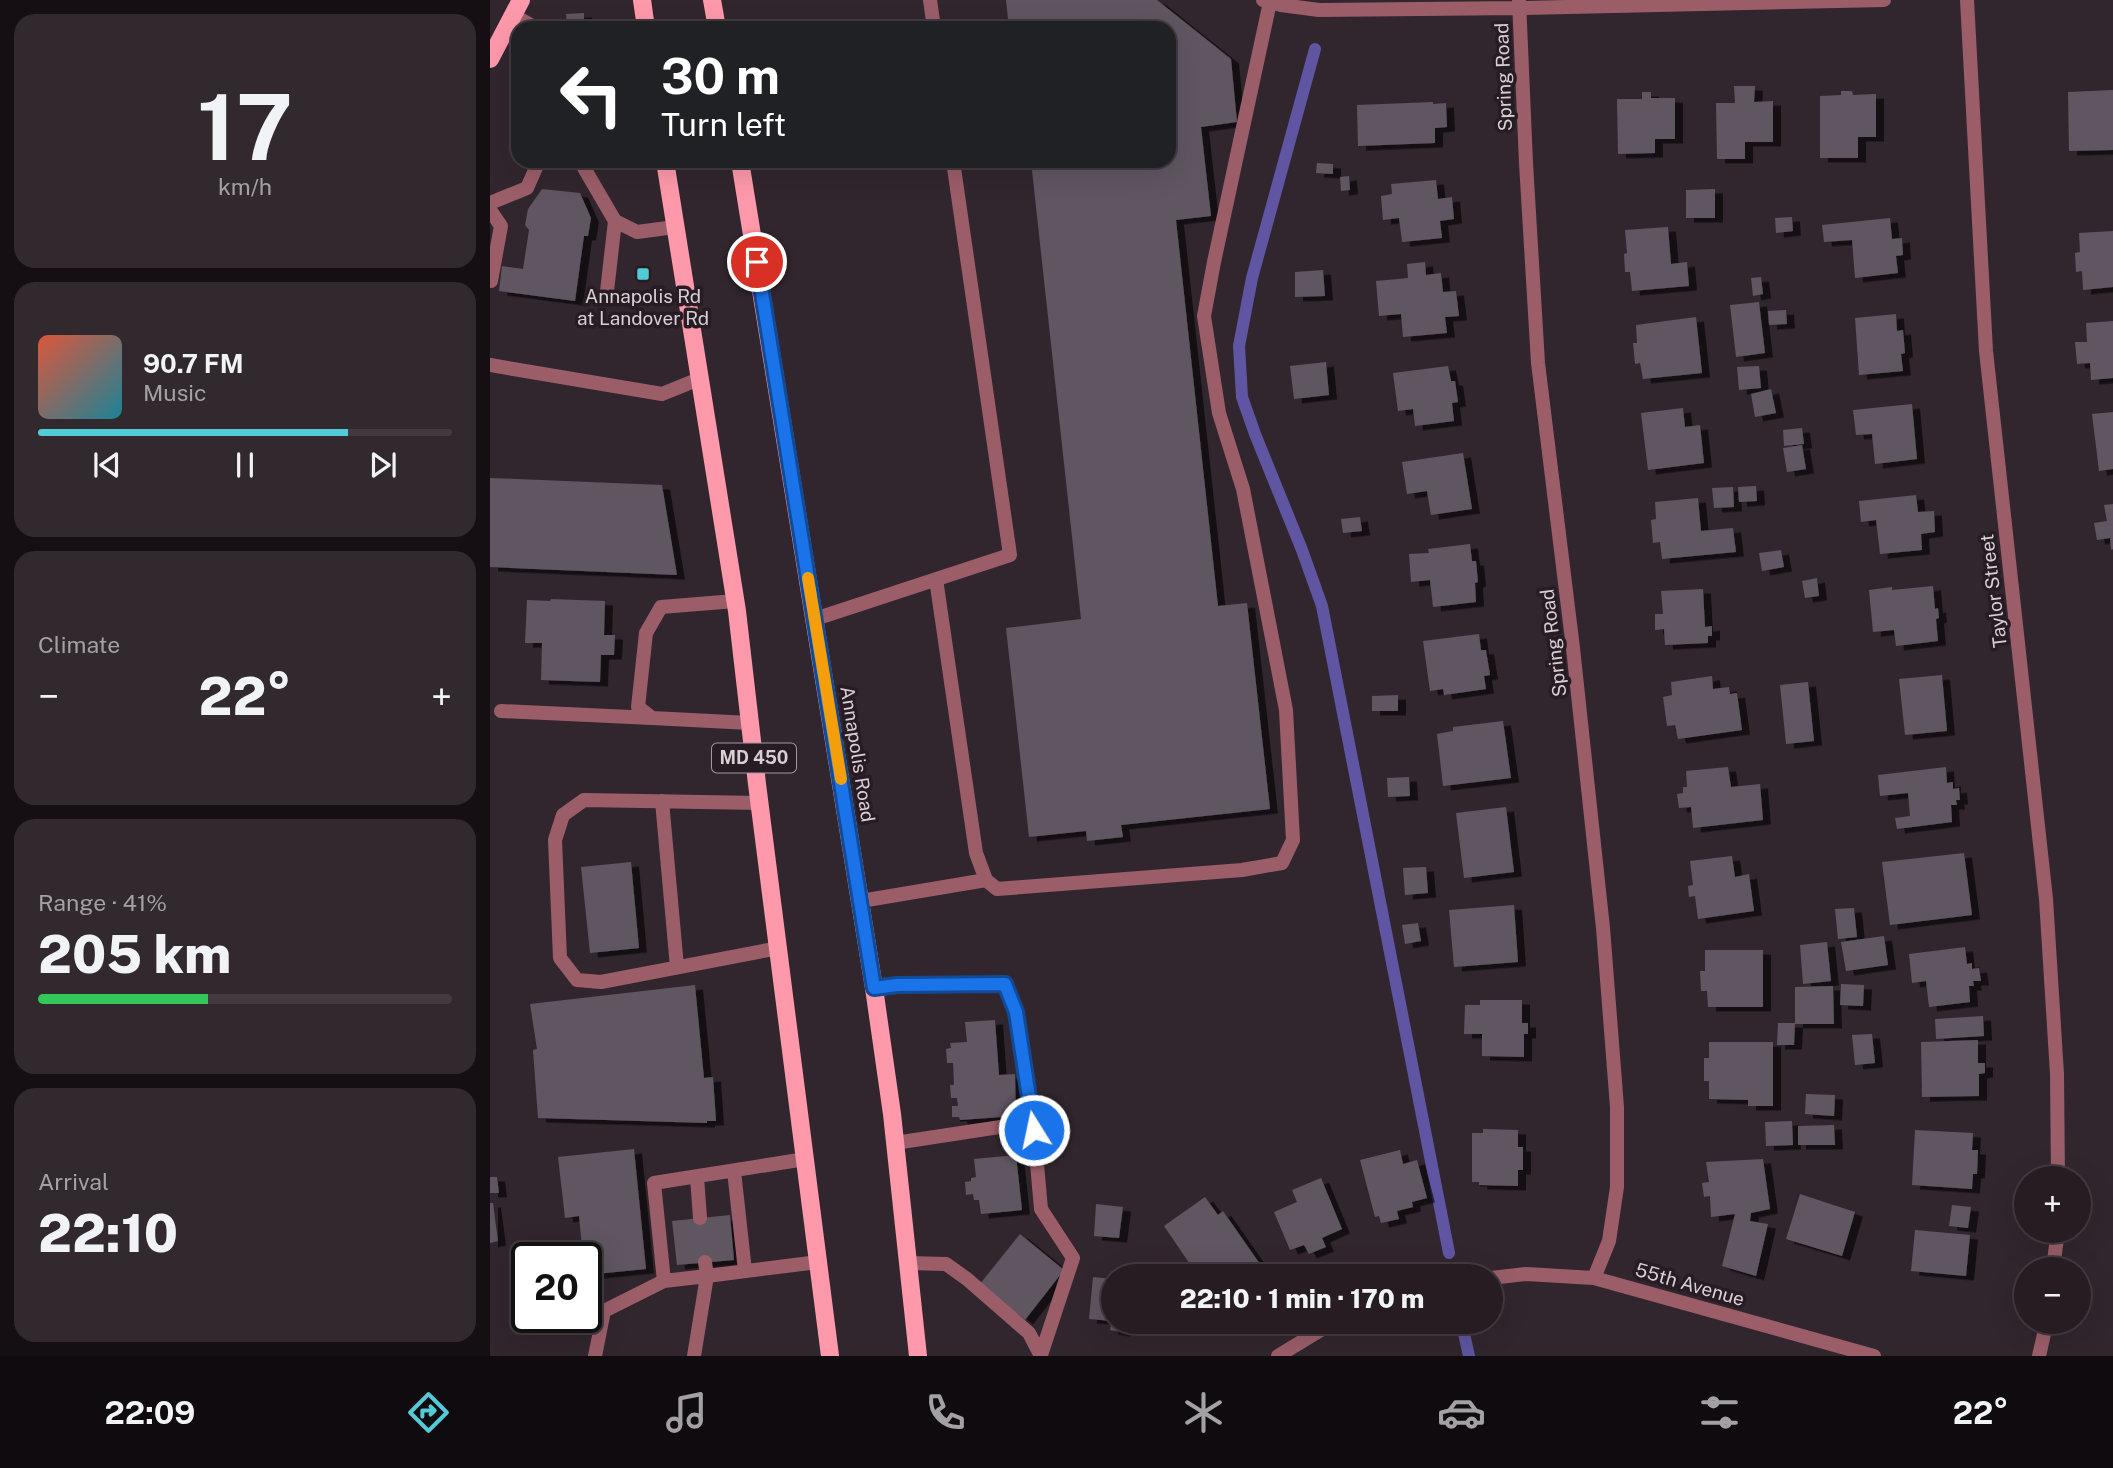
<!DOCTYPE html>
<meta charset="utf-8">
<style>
:root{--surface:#261c22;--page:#32292f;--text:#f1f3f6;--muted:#a4a1a5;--line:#423a40;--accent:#52cbd8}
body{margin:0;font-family:"Public Sans",sans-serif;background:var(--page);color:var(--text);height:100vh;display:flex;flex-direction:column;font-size:26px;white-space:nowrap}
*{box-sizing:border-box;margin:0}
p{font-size:23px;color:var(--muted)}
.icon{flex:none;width:38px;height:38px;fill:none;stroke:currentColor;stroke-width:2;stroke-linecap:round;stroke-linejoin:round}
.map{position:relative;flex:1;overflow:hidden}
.drawer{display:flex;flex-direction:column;gap:14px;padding:14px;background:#150f13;width:490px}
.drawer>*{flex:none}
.guide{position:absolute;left:21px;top:21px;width:665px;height:147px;border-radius:21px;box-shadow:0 7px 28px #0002,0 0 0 2px var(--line);background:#202124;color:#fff;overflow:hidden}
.buttons{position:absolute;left:1524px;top:1166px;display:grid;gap:14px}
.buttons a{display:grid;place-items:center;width:77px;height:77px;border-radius:50%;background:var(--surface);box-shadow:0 7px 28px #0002,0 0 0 2px var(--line);font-size:35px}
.speed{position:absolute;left:21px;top:1242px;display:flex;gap:14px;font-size:35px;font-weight:700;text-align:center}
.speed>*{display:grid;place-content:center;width:91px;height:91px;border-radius:50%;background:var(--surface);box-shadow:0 7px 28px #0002,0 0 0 2px var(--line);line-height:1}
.speed .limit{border:4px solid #111;border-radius:10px;background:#fff;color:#111}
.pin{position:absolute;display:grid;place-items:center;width:60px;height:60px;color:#fff;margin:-30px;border:4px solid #fff;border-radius:50%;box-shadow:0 2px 7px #0007}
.me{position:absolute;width:77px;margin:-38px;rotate:350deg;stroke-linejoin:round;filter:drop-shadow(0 0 5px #0008)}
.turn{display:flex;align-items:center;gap:24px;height:147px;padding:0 35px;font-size:32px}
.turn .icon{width:91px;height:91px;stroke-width:2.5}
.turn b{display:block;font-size:49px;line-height:60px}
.big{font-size:52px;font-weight:800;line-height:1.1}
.drawer .tile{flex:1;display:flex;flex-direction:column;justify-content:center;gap:10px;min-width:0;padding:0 24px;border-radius:21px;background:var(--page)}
.drawer .dial{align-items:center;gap:0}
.dial b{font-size:91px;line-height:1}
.song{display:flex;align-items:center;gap:21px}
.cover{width:84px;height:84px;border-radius:10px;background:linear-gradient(135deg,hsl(10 70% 55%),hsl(190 70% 35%))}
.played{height:7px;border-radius:4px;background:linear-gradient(90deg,var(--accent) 75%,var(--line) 75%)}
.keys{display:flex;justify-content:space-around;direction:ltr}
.heat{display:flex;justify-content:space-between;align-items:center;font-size:38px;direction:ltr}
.charge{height:10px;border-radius:5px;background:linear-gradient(90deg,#34c759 41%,var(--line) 0)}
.trip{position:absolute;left:611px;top:1264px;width:402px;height:70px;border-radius:35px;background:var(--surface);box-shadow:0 7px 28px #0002,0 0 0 2px var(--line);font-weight:800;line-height:70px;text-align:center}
.tab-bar{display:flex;height:112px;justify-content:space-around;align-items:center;background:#0f0b0e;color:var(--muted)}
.tab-bar .icon{width:49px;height:49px}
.tab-bar .on{color:var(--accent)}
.tab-bar b{font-size:32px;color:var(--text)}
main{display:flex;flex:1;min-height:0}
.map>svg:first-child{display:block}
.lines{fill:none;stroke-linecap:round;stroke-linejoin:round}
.stream{stroke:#5f55a2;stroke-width:12}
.building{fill:#5e5662;filter:url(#shadow)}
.lane{stroke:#9b5e69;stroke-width:14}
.street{stroke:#9b5e69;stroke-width:14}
.primary{stroke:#fe99ab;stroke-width:18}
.route-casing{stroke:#114b97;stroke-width:18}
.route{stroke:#1a73e8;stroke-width:12}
.slow{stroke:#f59e0b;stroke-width:12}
.poi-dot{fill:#52cbd8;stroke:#281c24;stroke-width:2.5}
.labels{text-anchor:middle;stroke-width:7;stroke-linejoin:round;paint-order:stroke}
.shield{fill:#281c24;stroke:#a2999f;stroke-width:2}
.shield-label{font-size:18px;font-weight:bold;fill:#d7cfd4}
.street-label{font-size:19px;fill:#d7cfd4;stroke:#281c24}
.poi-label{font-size:19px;fill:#d7cfd4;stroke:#281c24}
</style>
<main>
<section class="drawer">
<div class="tile dial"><b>17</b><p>km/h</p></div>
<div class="tile">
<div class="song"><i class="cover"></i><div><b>90.7 FM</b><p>Music</p></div></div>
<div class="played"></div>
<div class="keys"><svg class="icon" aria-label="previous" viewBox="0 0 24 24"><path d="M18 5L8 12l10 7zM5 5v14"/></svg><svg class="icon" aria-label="pause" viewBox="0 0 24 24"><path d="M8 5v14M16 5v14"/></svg><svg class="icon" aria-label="next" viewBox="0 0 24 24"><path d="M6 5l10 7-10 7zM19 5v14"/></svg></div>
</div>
<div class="tile"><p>Climate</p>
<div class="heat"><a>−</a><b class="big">22°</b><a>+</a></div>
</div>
<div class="tile"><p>Range · 41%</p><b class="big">205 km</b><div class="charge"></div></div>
<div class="tile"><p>Arrival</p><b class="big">22:10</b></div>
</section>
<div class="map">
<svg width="1623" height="1356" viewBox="0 0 1623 1356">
<defs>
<filter id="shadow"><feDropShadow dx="8" dy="4.5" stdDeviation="0" flood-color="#0009"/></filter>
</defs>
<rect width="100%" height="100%" fill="#32262e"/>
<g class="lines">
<path class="stream" d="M 825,49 L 762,278 L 749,346 L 752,397 L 765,434 L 812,550 L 832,606 L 959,1253
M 973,1329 L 979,1356"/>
</g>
<path class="building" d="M 516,0 L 667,0 L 741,59 L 747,122 L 711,127 L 721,216 L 686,220 L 728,606 L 757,603 L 780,809 L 631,825 L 633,837 L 597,841 L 596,831 L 539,837 L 516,628 L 591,619 L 541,161 L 679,161 L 679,28 L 519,28 Z
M 94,13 L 94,28 L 77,28 L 76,14 Z
M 1244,86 L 1265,86 L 1264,102 L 1283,101 L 1283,142 L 1255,142 L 1255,159 L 1227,159 L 1226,103 L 1245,103 Z
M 1623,90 L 1623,150 L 1579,151 L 1578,92 Z
M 1351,91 L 1362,91 L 1363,95 L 1386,94 L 1386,137 L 1368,137 L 1368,158 L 1330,158 L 1330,96 L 1351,95 Z
M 1152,92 L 1161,92 L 1161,98 L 1185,98 L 1185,139 L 1165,139 L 1165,153 L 1128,154 L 1127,99 L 1152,99 Z
M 943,102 L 943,104 L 956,103 L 957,127 L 945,128 L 945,143 L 868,146 L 867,105 Z
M 827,163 L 843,164 L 843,174 L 826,173 Z
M 859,176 L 860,190 L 851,191 L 850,177 Z
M 946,180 L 948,199 L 962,197 L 964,219 L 950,221 L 952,238 L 912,242 L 909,218 L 893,220 L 891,196 L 902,194 L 901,184 Z
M 52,189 L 90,193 L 101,218 L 98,236 L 94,236 L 85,301 L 9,291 L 12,266 L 33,269 L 39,230 L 35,225 L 38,209 Z
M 1225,189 L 1225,218 L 1196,218 L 1196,190 Z
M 1302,217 L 1303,231 L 1286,233 L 1285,218 Z
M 1400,218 L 1402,239 L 1412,238 L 1413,255 L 1406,256 L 1408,273 L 1365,278 L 1362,240 L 1334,242 L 1332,225 Z
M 1178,227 L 1181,264 L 1197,262 L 1199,286 L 1142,291 L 1140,272 L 1135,272 L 1134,254 L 1137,253 L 1135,230 Z
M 1623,231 L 1623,287 L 1593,290 L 1592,271 L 1586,272 L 1585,253 L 1590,252 L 1589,233 Z
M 935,262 L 936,275 L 951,273 L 953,292 L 966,291 L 969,316 L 955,317 L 957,333 L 913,337 L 911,314 L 889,316 L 886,281 L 918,278 L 917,264 Z
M 833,270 L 835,296 L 805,297 L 805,272 Z
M 1271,277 L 1273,294 L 1263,296 L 1261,278 Z
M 1269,302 L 1275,353 L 1246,357 L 1240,305 Z
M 1296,310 L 1297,324 L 1279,325 L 1278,311 Z
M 1406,314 L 1407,331 L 1413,330 L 1415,353 L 1411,354 L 1413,371 L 1369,375 L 1365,318 Z
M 1206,317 L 1212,373 L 1153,379 L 1150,363 L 1145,364 L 1143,343 L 1147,343 L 1146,325 Z
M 1623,321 L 1623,378 L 1601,380 L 1600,363 L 1587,364 L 1585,342 L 1597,342 L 1596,323 Z
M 836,362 L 839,395 L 804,399 L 800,366 Z
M 958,366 L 961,381 L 965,381 L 968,402 L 962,403 L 964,421 L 925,426 L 923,409 L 908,411 L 903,373 Z
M 1269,366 L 1271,388 L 1249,390 L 1247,367 Z
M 1281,389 L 1286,413 L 1265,417 L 1261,394 Z
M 1422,404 L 1427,459 L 1385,464 L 1382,434 L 1366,435 L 1363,410 Z
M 1193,408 L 1195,427 L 1210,425 L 1214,463 L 1158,470 L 1151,413 Z
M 1623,412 L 1623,469 L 1609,471 L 1602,414 Z
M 1312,428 L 1314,444 L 1294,446 L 1293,430 Z
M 1312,445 L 1316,469 L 1297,472 L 1293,448 Z
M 973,453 L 982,509 L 941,515 L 937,491 L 917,494 L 912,462 Z
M 0,478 L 172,485 L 187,575 L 0,567 Z
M 1266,486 L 1267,501 L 1249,502 L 1248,487 Z
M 1243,487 L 1244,507 L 1224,508 L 1222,488 Z
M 1426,495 L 1428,512 L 1444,511 L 1445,532 L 1431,534 L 1432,550 L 1390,554 L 1386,520 L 1371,522 L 1369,501 Z
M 1208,498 L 1211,531 L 1243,528 L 1246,552 L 1172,559 L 1170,542 L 1163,543 L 1161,520 L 1166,519 L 1165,502 Z
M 1623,504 L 1623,549 L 1621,550 L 1620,538 L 1607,540 L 1604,523 L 1617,521 L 1614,505 Z
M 870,517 L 872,531 L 853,533 L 851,519 Z
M 980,544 L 982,561 L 986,561 L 988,582 L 985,583 L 986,602 L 943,607 L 940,580 L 921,582 L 919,554 L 939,553 L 938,549 Z
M 1291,550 L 1294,567 L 1272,571 L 1269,553 Z
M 1327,578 L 1329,596 L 1315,598 L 1312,581 Z
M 1443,586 L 1445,609 L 1448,608 L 1449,618 L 1446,619 L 1448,641 L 1406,646 L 1404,630 L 1383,632 L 1379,590 L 1402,587 L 1402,590 Z
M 1213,589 L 1215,627 L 1222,626 L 1222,636 L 1218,636 L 1218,643 L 1175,645 L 1174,629 L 1165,630 L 1165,614 L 1173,614 L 1171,591 Z
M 61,599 L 115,601 L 114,635 L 125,635 L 124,655 L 111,655 L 110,682 L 51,680 L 52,643 L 35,643 L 37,600 L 60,601 Z
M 989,634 L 991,650 L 996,650 L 1000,675 L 994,676 L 996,689 L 954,695 L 953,689 L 940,691 L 933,641 Z
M 1452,675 L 1457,731 L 1415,735 L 1409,679 Z
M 1222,676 L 1223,689 L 1239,687 L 1240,694 L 1247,693 L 1252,730 L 1188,739 L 1185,725 L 1177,726 L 1173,697 L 1182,695 L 1181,682 Z
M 1318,682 L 1324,741 L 1296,744 L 1290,685 Z
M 908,695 L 908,711 L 882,711 L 882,696 Z
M 1013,721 L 1021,778 L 953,786 L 947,734 L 963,731 L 963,727 Z
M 1238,767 L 1241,787 L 1270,784 L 1273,820 L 1203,828 L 1201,807 L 1189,808 L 1187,794 L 1193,793 L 1193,787 L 1197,787 L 1196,771 Z
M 1456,767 L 1457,783 L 1463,782 L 1463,789 L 1469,788 L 1470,800 L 1466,800 L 1467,805 L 1461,805 L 1462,822 L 1407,829 L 1405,818 L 1420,816 L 1418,793 L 1390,796 L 1388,775 Z
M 919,777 L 920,796 L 898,797 L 897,778 Z
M 1016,807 L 1024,872 L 974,878 L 966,813 Z
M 1474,853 L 1482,915 L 1400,925 L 1392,862 Z
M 1242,856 L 1245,877 L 1259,874 L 1264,911 L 1208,919 L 1205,896 L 1199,897 L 1198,886 L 1203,885 L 1200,861 Z
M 141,862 L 149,948 L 100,953 L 91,867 Z
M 936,867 L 938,893 L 915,895 L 913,868 Z
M 1024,905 L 1028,962 L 964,967 L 959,910 Z
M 1364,908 L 1367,937 L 1348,939 L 1345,909 Z
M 928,923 L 931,941 L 915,944 L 912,925 Z
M 1394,936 L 1398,965 L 1356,971 L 1351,942 Z
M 1337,942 L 1341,981 L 1313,984 L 1310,945 Z
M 1475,947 L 1477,964 L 1482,963 L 1482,969 L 1489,968 L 1491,981 L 1483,981 L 1484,986 L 1479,986 L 1480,1002 L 1439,1007 L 1436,981 L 1422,983 L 1419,954 Z
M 1215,950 L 1273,950 L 1273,1007 L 1218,1007 L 1217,991 L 1211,991 L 1210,971 L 1215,971 Z
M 1351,984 L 1374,985 L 1373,1006 L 1350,1005 Z
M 205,985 L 214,1078 L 223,1077 L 226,1121 L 217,1121 L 217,1123 L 48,1118 L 43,1050 L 47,1049 L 40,1004 Z
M 1343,986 L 1344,1024 L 1305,1024 L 1305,987 Z
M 990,1000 L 1032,1000 L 1032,1023 L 1038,1023 L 1038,1034 L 1034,1034 L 1034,1057 L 992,1056 L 992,1034 L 974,1034 L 975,1005 L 990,1005 Z
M 1493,1016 L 1494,1036 L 1446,1039 L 1445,1019 Z
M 505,1020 L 509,1075 L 525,1074 L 526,1116 L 470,1120 L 469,1117 L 462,1117 L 462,1106 L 468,1106 L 467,1098 L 461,1098 L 460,1085 L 464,1085 L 463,1063 L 457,1063 L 456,1049 L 461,1048 L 460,1043 L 477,1042 L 475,1022 Z
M 1288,1023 L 1305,1023 L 1304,1045 L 1287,1045 Z
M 1382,1034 L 1385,1063 L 1365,1065 L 1362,1035 Z
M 1488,1040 L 1488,1063 L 1495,1063 L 1495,1073 L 1489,1074 L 1489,1096 L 1432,1097 L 1431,1042 Z
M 1219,1042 L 1283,1042 L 1283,1106 L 1258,1106 L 1258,1100 L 1219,1099 L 1219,1081 L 1214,1081 L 1214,1058 L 1219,1058 Z
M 1316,1094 L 1345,1095 L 1344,1116 L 1315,1114 Z
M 1302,1121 L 1303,1145 L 1276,1146 L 1275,1122 Z
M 1344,1125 L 1345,1145 L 1308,1145 L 1308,1126 Z
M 993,1129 L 1028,1130 L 1028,1147 L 1033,1147 L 1033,1170 L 1028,1170 L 1028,1186 L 989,1185 L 989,1182 L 982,1182 L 982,1133 L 993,1133 Z
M 1425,1130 L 1483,1133 L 1482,1150 L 1488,1150 L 1487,1174 L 1483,1174 L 1482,1189 L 1422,1185 Z
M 144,1149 L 156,1269 L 96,1275 L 96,1258 L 93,1258 L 89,1216 L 75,1218 L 68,1157 Z
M 910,1150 L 913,1164 L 927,1160 L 937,1198 L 922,1202 L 923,1207 L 907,1211 L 909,1219 L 891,1223 L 889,1216 L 885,1217 L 870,1160 Z
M 526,1155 L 532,1210 L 491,1214 L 489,1200 L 484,1200 L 483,1194 L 476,1195 L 475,1182 L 481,1181 L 481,1178 L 486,1177 L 484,1159 Z
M 1273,1159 L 1280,1209 L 1261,1213 L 1260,1221 L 1278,1224 L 1266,1276 L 1232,1266 L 1245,1214 L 1221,1217 L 1220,1196 L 1214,1197 L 1212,1183 L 1219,1182 L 1216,1162 Z
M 0,1177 L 7,1177 L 9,1193 L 0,1193 Z
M 831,1178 L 852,1229 L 832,1238 L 836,1247 L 819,1254 L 814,1245 L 800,1250 L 784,1212 L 807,1202 L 802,1190 Z
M 1310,1194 L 1365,1212 L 1352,1256 L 1296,1239 Z
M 715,1197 L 728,1215 L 733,1211 L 770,1264 L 754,1276 L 708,1276 L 674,1226 Z
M 0,1203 L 3,1203 L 8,1241 L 0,1243 Z
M 606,1204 L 633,1207 L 629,1238 L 604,1236 Z
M 1462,1205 L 1481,1207 L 1478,1228 L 1459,1226 Z
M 240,1215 L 244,1260 L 187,1265 L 182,1221 Z
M 1425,1230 L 1480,1235 L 1476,1276 L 1421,1271 Z
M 530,1234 L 574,1270 L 535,1320 L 490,1284 Z
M 603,1277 L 623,1279 L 623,1321 L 633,1321 L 632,1332 L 620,1330 L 622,1321 L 599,1319 Z"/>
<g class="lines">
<path class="lane" d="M 440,0 L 444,28
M 23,15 L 46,28
M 90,161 L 125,221 L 147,232 L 185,227
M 0,203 L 37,188 L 49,161
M 0,210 L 11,226 L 1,281
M 117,291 L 125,221
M 0,365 L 172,394 L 209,379
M 446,579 L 486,853 L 496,880 L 507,889 L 752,870 L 792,863 L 803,840 L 796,710 L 753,489 L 729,413 L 714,316 L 724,262 L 780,2
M 245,601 L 171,607 L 156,633 L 148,707 L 162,718 L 260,723
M 325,619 L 520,555 L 463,161
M 11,711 L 162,718
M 172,801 L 187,967
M 270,803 L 94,800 L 73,815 L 65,840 L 70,958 L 87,980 L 111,982 L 289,948
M 371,901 L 496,880
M 384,988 L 407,985 L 515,984 L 526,1012 L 544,1130 L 551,1209 L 583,1258 L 551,1355
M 405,1143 L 543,1122
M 244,1171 L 255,1271
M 207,1177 L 210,1218
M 215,1262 L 217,1276 L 328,1262
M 417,1263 L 456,1264 L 477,1279 L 539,1333 L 551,1356
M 174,1281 L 217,1276 L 204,1356
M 105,1356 L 114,1311 L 174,1281 L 164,1183 L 315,1159"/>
<path class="street" d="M 773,0 L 791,5 L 829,10 L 1030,8 L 1394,0
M 1029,0 L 1036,163 L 1048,363 L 1083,648 L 1113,928 L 1127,1107 L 1127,1187 L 1119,1241 L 1104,1278
M 1477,0 L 1496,351 L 1556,899 L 1567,1074 L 1568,1178
M 1563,1269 L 1568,1230
M 1001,1278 L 1036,1274 L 1104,1278 L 1384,1356
M 788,1356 L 829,1331 L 851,1321
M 1549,1356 L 1557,1321"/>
<path class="primary" d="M 152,0 L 156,28
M 222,0 L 227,28
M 0,59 L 31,0
M 175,161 L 247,611 L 267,784 L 340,1356
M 250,161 L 384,988 L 402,1114 L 428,1356"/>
</g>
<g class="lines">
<defs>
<path id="route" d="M 267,262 L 384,988 L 407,985 L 515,984 L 526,1012 L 544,1130"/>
</defs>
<use href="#route" class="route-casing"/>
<use href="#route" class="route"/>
<path class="slow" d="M 318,578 L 351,779"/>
</g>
<rect class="poi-dot" x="146" y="267" width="14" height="14" rx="3.5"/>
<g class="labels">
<rect class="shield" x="222" y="743.5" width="84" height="29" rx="5"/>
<g class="shield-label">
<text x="264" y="764">MD 450</text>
</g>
<g class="street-label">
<text transform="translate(1013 77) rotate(-92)" y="7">Spring Road</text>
<text transform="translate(1503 591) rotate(-97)" y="7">Taylor Street</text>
<text transform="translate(1063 643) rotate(-97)" y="7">Spring Road</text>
<text transform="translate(368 754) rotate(81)" y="7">Annapolis Road</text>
<text transform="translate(1200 1284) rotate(16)" y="7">55th Avenue</text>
</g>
<g class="poi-label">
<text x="153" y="303">Annapolis Rd<tspan x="153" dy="22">at Landover Rd</tspan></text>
</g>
</g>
</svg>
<div class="buttons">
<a>+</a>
<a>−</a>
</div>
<div class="speed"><div class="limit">20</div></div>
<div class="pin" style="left:267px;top:262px;background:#d93025"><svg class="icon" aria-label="arrive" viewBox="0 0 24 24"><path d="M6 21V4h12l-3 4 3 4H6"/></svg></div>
<svg class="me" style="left:544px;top:1130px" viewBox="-20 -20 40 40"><circle r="17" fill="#1a73e8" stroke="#fff" stroke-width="3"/><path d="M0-11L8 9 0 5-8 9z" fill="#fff"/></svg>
<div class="trip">22:10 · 1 min · 170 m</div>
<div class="guide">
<div class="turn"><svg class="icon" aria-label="left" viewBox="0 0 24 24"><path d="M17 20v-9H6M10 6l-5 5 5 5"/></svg><div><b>30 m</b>Turn left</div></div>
</div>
</div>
</main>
<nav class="tab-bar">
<b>22:09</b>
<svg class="icon on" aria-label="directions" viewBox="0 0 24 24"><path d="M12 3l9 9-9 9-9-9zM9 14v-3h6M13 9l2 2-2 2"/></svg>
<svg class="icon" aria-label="music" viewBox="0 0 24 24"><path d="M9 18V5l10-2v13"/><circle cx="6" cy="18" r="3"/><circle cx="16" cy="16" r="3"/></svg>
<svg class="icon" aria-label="phone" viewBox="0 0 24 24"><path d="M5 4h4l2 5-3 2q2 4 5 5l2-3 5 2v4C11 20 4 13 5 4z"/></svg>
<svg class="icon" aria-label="climate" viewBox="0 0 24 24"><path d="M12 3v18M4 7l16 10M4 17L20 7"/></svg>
<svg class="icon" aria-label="car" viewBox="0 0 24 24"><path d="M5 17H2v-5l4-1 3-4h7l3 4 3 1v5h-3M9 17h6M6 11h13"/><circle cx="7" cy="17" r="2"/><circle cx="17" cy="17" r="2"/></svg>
<svg class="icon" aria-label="filters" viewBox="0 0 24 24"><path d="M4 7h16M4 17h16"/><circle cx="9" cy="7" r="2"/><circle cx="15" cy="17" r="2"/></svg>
<b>22°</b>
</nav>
